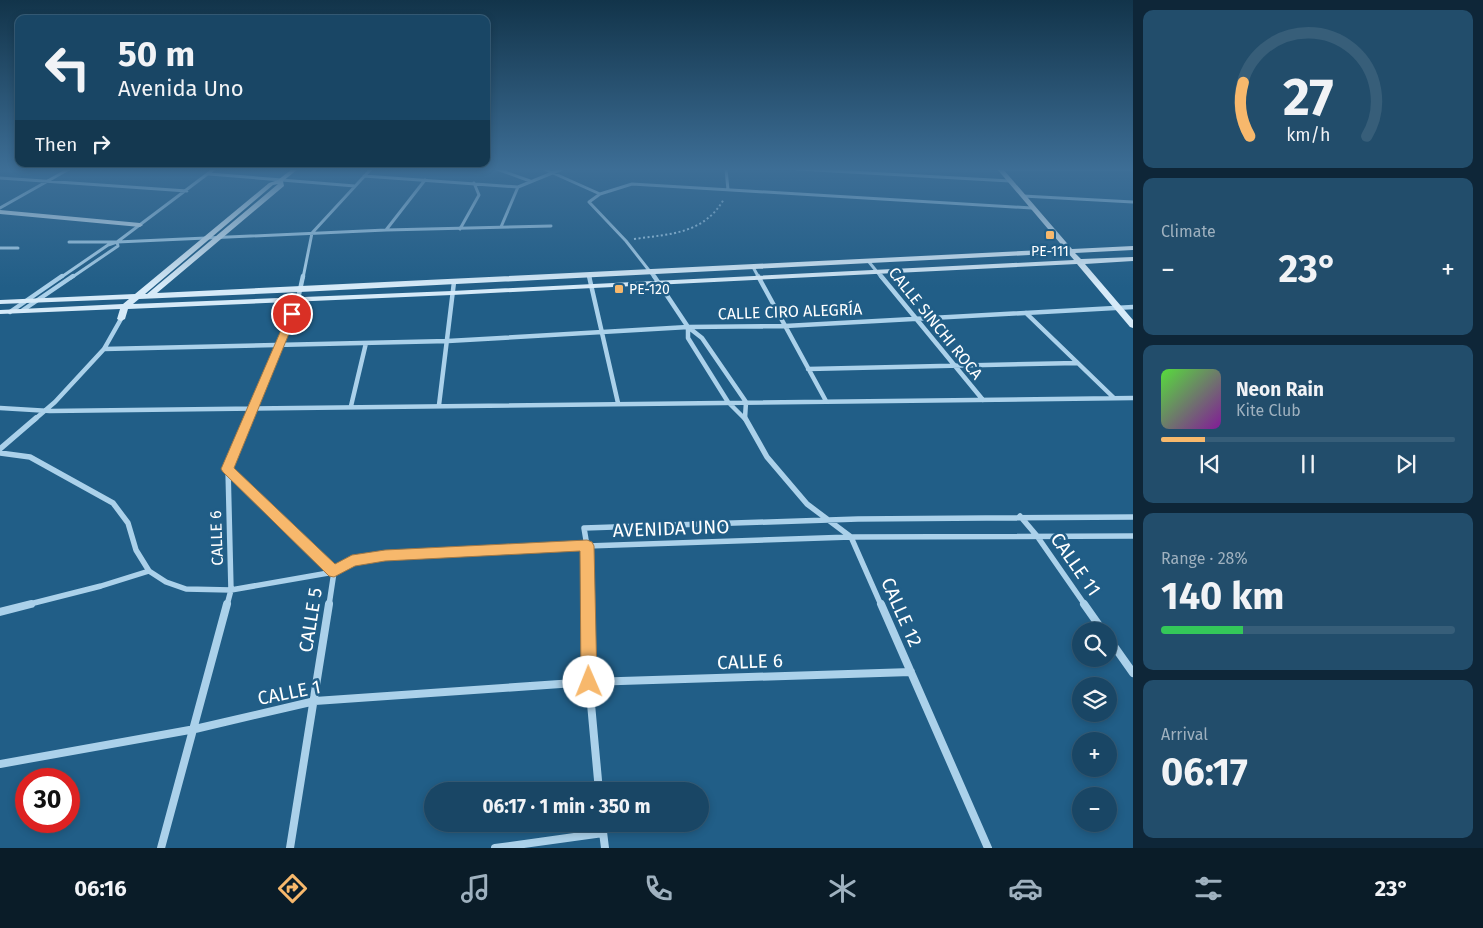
<!DOCTYPE html>
<meta charset="utf-8">
<style>
:root{--surface:#194665;--page:#224d6b;--text:#f1f3f6;--muted:#9fb1bf;--line:#375e79;--accent:#f7b86c}
body{margin:0;font-family:"Fira Sans",sans-serif;background:var(--page);color:var(--text);height:100vh;display:flex;flex-direction:column;font-size:19px;white-space:nowrap}
*{box-sizing:border-box;margin:0}
p{font-size:16px;color:var(--muted)}
.icon{flex:none;width:28px;height:28px;fill:none;stroke:currentColor;stroke-width:2;stroke-linecap:round;stroke-linejoin:round}
.map{position:relative;flex:1;overflow:hidden}
.sheet{display:flex;flex-direction:column;gap:10px;padding:10px;background:#0e2638;width:350px}
.sheet>*{flex:none}
.guide{position:absolute;left:15px;top:15px;width:475px;height:152px;border-radius:10px;box-shadow:0 2px 8px #0003,0 0 0 1px var(--line);background:#194665;color:var(--text);overflow:hidden}
.tools{position:absolute;left:1072px;top:622px;display:grid;gap:10px}
.tools a{display:grid;place-items:center;width:45px;height:45px;border-radius:50%;background:var(--surface);box-shadow:0 2px 8px #0003,0 0 0 1px var(--line);font-size:25px}
.speed{position:absolute;left:15px;top:768px;display:flex;gap:10px;font-size:25px;font-weight:700;text-align:center}
.speed>*{display:grid;place-content:center;width:65px;height:65px;border-radius:50%;background:var(--surface);box-shadow:0 2px 8px #0003,0 0 0 1px var(--line);line-height:1}
.speed .limit{border:8px solid #d22;background:#fff;color:#111}
.pin{position:absolute;display:grid;place-items:center;width:42px;height:42px;color:#fff;margin:-21px;border:2px solid #fff;border-radius:50%;box-shadow:0 1px 5px #0007}
.me{position:absolute;width:55px;margin:-28px;rotate:359deg;stroke-linejoin:round;filter:drop-shadow(0 0 4px #0008)}
.turn{display:flex;align-items:center;gap:18px;height:105px;padding:0 20px;font-size:22px}
.turn .icon{width:65px;height:65px;stroke-width:2.5}
.turn b{display:block;font-size:35px;line-height:42px}
.then{display:flex;align-items:center;height:48px;padding:0 20px;background:#0003;gap:10px;font-size:19px}
.big{font-size:38px;font-weight:700;line-height:1.1}
.sheet .card{flex:1;display:flex;flex-direction:column;justify-content:center;gap:8px;min-width:0;padding:0 18px;border-radius:10px;background:var(--page)}
.sheet .dial{align-items:center;gap:0}
.dial svg{height:130px;overflow:visible;fill:none;stroke:var(--line);stroke-width:7;stroke-linecap:round;text-anchor:middle}
.dial text{fill:var(--text);stroke:none}
.song{display:flex;align-items:center;gap:15px}
.cover{width:60px;height:60px;border-radius:8px;background:linear-gradient(135deg,hsl(110 70% 55%),hsl(290 70% 35%))}
.played{height:5px;border-radius:2px;background:linear-gradient(90deg,var(--accent) 15%,var(--line) 15%)}
.keys{display:flex;justify-content:space-around;direction:ltr}
.heat{display:flex;justify-content:space-between;align-items:center;font-size:28px;direction:ltr}
.charge{height:8px;border-radius:4px;background:linear-gradient(90deg,#34c759 28%,var(--line) 0)}
.trip{position:absolute;left:424px;top:782px;width:285px;height:50px;border-radius:25px;background:var(--surface);box-shadow:0 2px 8px #0003,0 0 0 1px var(--line);font-weight:700;line-height:50px;text-align:center}
.tabs{display:flex;height:80px;justify-content:space-around;align-items:center;background:#0a1c28;color:var(--muted)}
.tabs .icon{width:35px;height:35px}
.tabs .active{color:var(--accent)}
.tabs b{font-size:22px;color:var(--text)}
main{display:flex;flex:1;min-height:0}
.map>svg:first-child{display:block}
.lines{fill:none;stroke-linecap:round;stroke-linejoin:round}
.path{stroke:#abd1ea;stroke-width:2;stroke-dasharray:2 2.5;stroke-linecap:butt}
.street-far3{stroke:#abd1ea;stroke-width:3}
.street-far2{stroke:#abd1ea;stroke-width:4.5}
.street-far1{stroke:#abd1ea;stroke-width:5.5}
.street{stroke:#abd1ea;stroke-width:8}
.secondary{fill:#d6eaf8;fill-rule:evenodd}
.route{fill:#f7b86c;stroke:#a17846}
.poi-dot{fill:#f7b86c;stroke:#215e87;stroke-width:2}
.labels{text-anchor:middle;stroke-width:5;stroke-linejoin:round;paint-order:stroke}
.far-poi-label{font-size:14px;fill:#fff;stroke:#215e87}
.street-label{font-size:16px;fill:#fff;stroke:#215e87}
.near-street-label{font-size:19px;fill:#fff;stroke:#215e87}
</style>
<main>
<div class="map">
<svg width="1133" height="848" viewBox="0 0 1133 848">
<rect width="100%" height="100%" fill="#215e87"/>
<g class="lines">
<path class="path" d="M 634,239 C 670,234 704,234 724,199"/>
<path class="street-far3" d="M 497,169 L 530,181
M 544,169 L 600,194
M 726,169 L 728,190
M 797,169 L 1010,181
M 1001,169 L 1133,169
M 209,174 L 355,186
M 364,176 L 518,187 L 562,169
M 0,178 L 187,191
M 1023,196 L 1133,202
M 0,208 L 69,169
M 501,227 L 518,187
M 460,229 L 479,195 L 474,183
M 386,230 L 425,180
M 312,233 L 371,169
M 69,242 L 117,242 L 386,230 L 551,226
M 0,248 L 18,248
M 869,262 L 882,278
M 753,267 L 759,278
M 589,275 L 590,278
M 60,278 L 108,245 L 117,242 L 214,169
M 71,278 L 118,246 L 117,242
M 303,278 L 312,233
M 655,278 L 626,241 L 589,202 L 600,194 L 632,184 L 1032,208"/>
<path class="street-far2" d="M 589,276 L 618,403
M 654,276 L 688,327 L 702,338 L 746,402 L 745,418
M 758,276 L 826,401
M 881,276 L 983,400
M 23,310 L 73,276
M 10,312 L 62,276
M 1026,313 L 1114,398
M 688,327 L 688,338 L 728,402 L 746,420
M 104,349 L 448,341 L 688,327 L 785,326 L 1133,307
M 808,369 L 1077,363
M 439,405 L 454,282
M 351,406 L 366,343
M 0,408 L 50,411 L 1133,398
M 34,420 L 55,402 L 104,349 L 121,319
M 248,420 L 298,299 L 303,276"/>
<path class="street-far1" d="M 745,418 L 767,457 L 807,504 L 851,537 L 881,605
M 0,449 L 36,418
M 0,453 L 30,457 L 113,503 L 128,523 L 136,550 L 149,571 L 166,582 L 186,589 L 231,590 L 334,572 L 352,561 L 385,556 L 587,546 L 851,537 L 1133,536
M 228,469 L 334,572 L 329,605
M 1020,516 L 1037,536 L 1085,605
M 26,605 L 101,586 L 149,571
M 227,605 L 231,590 L 228,469 L 249,418
M 588,605 L 587,546 L 584,528 L 858,519 L 1133,517"/>
<path class="street" d="M 588,604 L 589,682 L 599,791
M 881,604 L 988,848
M 1084,604 L 1103,631
M 0,612 L 31,604
M 1109,639 L 1133,673
M 0,764 L 195,729 L 315,701 L 589,682 L 911,672
M 602,824 L 605,848
M 161,848 L 227,604
M 290,848 L 329,604
M 495,848 L 603,833"/>
<path class="secondary" d="M 292,169 L 298,169 L 283,181 L 284,186 L 157,293 L 1065,249 L 997,169 L 1003,169 L 1072,249 L 1133,246 L 1133,250 L 1075,253 L 1081,259 L 1133,257 L 1133,261 L 1085,264 L 1133,320 L 1133,328 L 1130,327 L 1077,264 L 452,295 L 128,309 L 125,319 L 121,321 L 117,319 L 120,309 L 0,314 L 0,310 L 123,304 L 129,299 L 0,304 L 0,300 L 135,294 L 269,183 L 278,180 ZM 278,184 L 147,294 L 145,294 L 273,185 ZM 1068,253 L 1074,260 L 452,291 L 133,304 L 139,299 L 300,292 Z
M 0,210 L 140,223 L 143,225 L 140,227 L 0,214 Z"/>
</g>
<linearGradient id="sky" x2="0" y2="1"><stop stop-color="#12344a"/><stop offset="0.59" stop-color="#3d6e96"/><stop offset="1" stop-color="#3d6e96" stop-opacity="0"/></linearGradient>
<rect width="1133" height="287" fill="url(#sky)"/>
<path class="route" d="M 292,312 L 297,314 L 234,468 L 335,564 L 352,555 L 385,550 L 587,540 L 592,542 L 594,546 L 597,682 L 594,687 L 589,689 L 583,687 L 581,682 L 580,551 L 385,561 L 355,566 L 334,577 L 329,576 L 223,472 L 221,469 L 288,314 Z"/>
<g class="poi-dot">
<rect x="1045" y="230" width="10" height="10" rx="2.5"/>
<rect x="614" y="284" width="10" height="10" rx="2.5"/>
</g>
<g class="labels">
<g class="far-poi-label">
<text x="1050" y="256">PE-111</text>
<text x="629" y="294" text-anchor="start">PE-120</text>
</g>
<g class="street-label">
<text transform="translate(790 311) rotate(-2)" y="6">CALLE CIRO ALEGRÍA</text>
<text transform="translate(936 323) rotate(51)" y="6">CALLE SINCHI ROCA</text>
<text transform="translate(216 538) rotate(-92)" y="6">CALLE 6</text>
</g>
<g class="near-street-label">
<text transform="translate(671 528) rotate(-2)" y="7">AVENIDA UNO</text>
<text transform="translate(1076 564) rotate(55)" y="7">CALLE 11</text>
<text transform="translate(902 612) rotate(66)" y="7">CALLE 12</text>
<text transform="translate(310 620) rotate(-81)" y="7">CALLE 5</text>
<text transform="translate(750 661) rotate(-2)" y="7">CALLE 6</text>
<text transform="translate(289 692) rotate(-11)" y="7">CALLE 1</text>
</g>
</g>
</svg>
<div class="tools">
<a><svg class="icon" aria-label="search" viewBox="0 0 24 24"><circle cx="10" cy="10" r="6"/><path d="M15 15l6 6"/></svg></a>
<a><svg class="icon" aria-label="layers" viewBox="0 0 24 24"><path d="M12 4l9 5-9 5-9-5zM3 14l9 5 9-5"/></svg></a>
<a>+</a>
<a>−</a>
</div>
<div class="speed"><div class="limit">30</div></div>
<div class="pin" style="left:292px;top:314px;background:#d93025"><svg class="icon" aria-label="arrive" viewBox="0 0 24 24"><path d="M6 21V4h12l-3 4 3 4H6"/></svg></div>
<svg class="me" style="left:589px;top:682px" viewBox="-20 -20 40 40"><circle r="19" fill="#fff"/><path d="M0-13L10 11 0 6-10 11z" fill="#f7b86c"/></svg>
<div class="trip">06:17 · 1 min · 350 m</div>
<div class="guide">
<div class="turn"><svg class="icon" aria-label="left" viewBox="0 0 24 24"><path d="M17 20v-9H6M10 6l-5 5 5 5"/></svg><div><b>50 m</b>Avenida Uno</div></div>
<div class="then">Then<svg class="icon" aria-label="right" viewBox="0 0 24 24"><path d="M7 20v-9h11M14 6l5 5-5 5"/></svg></div>
</div>
</div>
<section class="sheet">
<div class="card dial"><svg viewBox="0 0 100 80">
<path d="M14 69A42 42 0 1 1 86 69"/>
<path d="M14 69A42 42 0 0 1 10 36" stroke="#f7b86c"/>
<text x="50" y="56" font-size="32" font-weight="700">27</text>
<text x="50" y="72" font-size="11">km/h</text>
</svg></div>
<div class="card"><p>Climate</p>
<div class="heat"><a>−</a><b class="big">23°</b><a>+</a></div>
</div>
<div class="card">
<div class="song"><i class="cover"></i><div><b>Neon Rain</b><p>Kite Club</p></div></div>
<div class="played"></div>
<div class="keys"><svg class="icon" aria-label="previous" viewBox="0 0 24 24"><path d="M18 5L8 12l10 7zM5 5v14"/></svg><svg class="icon" aria-label="pause" viewBox="0 0 24 24"><path d="M8 5v14M16 5v14"/></svg><svg class="icon" aria-label="next" viewBox="0 0 24 24"><path d="M6 5l10 7-10 7zM19 5v14"/></svg></div>
</div>
<div class="card"><p>Range · 28%</p><b class="big">140 km</b><div class="charge"></div></div>
<div class="card"><p>Arrival</p><b class="big">06:17</b></div>
</section>
</main>
<nav class="tabs">
<b>06:16</b>
<svg class="icon active" aria-label="directions" viewBox="0 0 24 24"><path d="M12 3l9 9-9 9-9-9zM9 14v-3h6M13 9l2 2-2 2"/></svg>
<svg class="icon" aria-label="music" viewBox="0 0 24 24"><path d="M9 18V5l10-2v13"/><circle cx="6" cy="18" r="3"/><circle cx="16" cy="16" r="3"/></svg>
<svg class="icon" aria-label="phone" viewBox="0 0 24 24"><path d="M5 4h4l2 5-3 2q2 4 5 5l2-3 5 2v4C11 20 4 13 5 4z"/></svg>
<svg class="icon" aria-label="climate" viewBox="0 0 24 24"><path d="M12 3v18M4 7l16 10M4 17L20 7"/></svg>
<svg class="icon" aria-label="car" viewBox="0 0 24 24"><path d="M5 17H2v-5l4-1 3-4h7l3 4 3 1v5h-3M9 17h6M6 11h13"/><circle cx="7" cy="17" r="2"/><circle cx="17" cy="17" r="2"/></svg>
<svg class="icon" aria-label="filters" viewBox="0 0 24 24"><path d="M4 7h16M4 17h16"/><circle cx="9" cy="7" r="2"/><circle cx="15" cy="17" r="2"/></svg>
<b>23°</b>
</nav>
